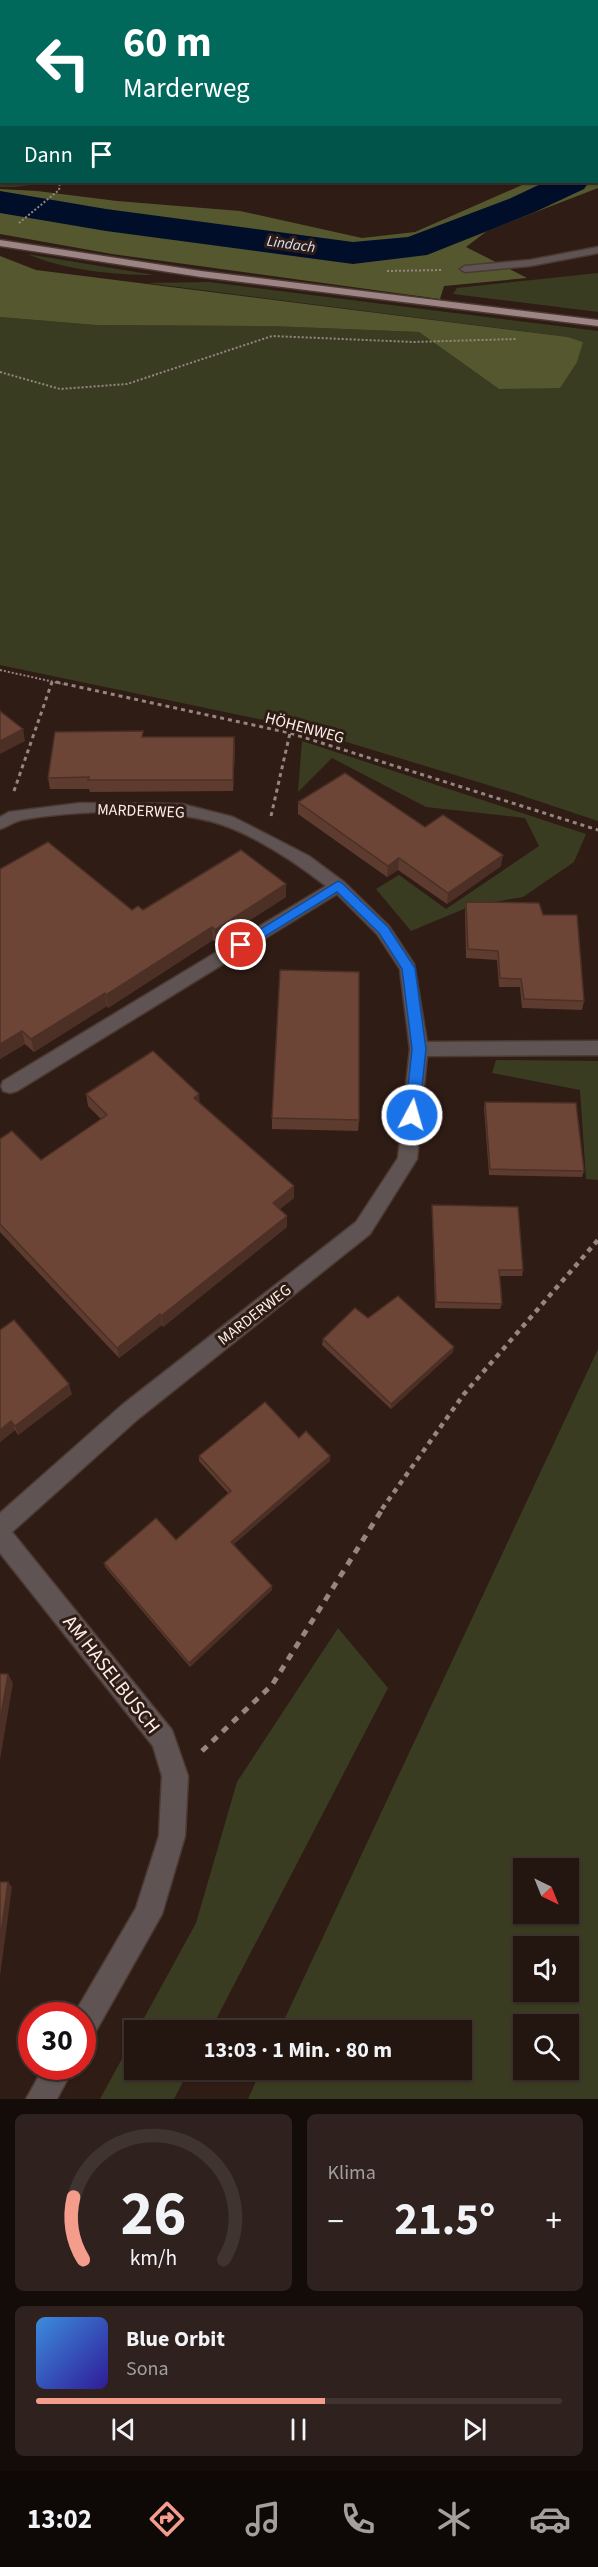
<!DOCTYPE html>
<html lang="de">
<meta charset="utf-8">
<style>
:root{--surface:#231510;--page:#2f221e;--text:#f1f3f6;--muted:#a39f9f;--line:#403430;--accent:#f49d8c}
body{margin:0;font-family:"Source Sans 3",sans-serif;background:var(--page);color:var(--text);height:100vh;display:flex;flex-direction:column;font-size:22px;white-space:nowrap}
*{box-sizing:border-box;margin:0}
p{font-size:20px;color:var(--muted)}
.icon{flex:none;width:33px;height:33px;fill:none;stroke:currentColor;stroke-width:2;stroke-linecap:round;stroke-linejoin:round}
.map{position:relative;height:2099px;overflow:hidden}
.sheet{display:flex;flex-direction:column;gap:15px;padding:15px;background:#130c09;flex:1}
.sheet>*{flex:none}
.banner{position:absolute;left:0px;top:0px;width:598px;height:183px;box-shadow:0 2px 4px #0004,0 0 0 2px var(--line);background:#00695c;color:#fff;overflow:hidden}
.needle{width:39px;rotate:137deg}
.fabs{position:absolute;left:513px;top:1858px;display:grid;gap:12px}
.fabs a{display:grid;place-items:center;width:66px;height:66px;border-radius:0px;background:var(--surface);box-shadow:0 2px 4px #0004,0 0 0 2px var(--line);font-size:30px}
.speed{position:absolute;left:18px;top:2002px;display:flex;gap:12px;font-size:30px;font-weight:700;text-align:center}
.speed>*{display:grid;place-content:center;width:78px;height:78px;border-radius:50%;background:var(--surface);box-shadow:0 2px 4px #0004,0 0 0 2px var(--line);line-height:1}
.speed .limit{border:9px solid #d22;background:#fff;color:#111}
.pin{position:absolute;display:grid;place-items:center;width:51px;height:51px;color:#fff;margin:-26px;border:3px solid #fff;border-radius:50%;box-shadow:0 2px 6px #0007}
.me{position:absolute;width:66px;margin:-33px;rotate:6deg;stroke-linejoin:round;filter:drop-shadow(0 0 4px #0008)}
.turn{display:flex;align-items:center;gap:21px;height:126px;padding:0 24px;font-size:27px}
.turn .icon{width:78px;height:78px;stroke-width:2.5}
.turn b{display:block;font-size:42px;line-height:51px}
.then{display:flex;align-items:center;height:57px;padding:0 24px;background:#0003;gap:12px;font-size:22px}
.big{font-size:45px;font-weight:700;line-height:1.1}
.sheet .tile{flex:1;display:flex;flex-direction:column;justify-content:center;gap:9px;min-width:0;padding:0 21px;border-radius:9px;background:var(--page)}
.sheet .dial{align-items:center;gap:0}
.dial svg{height:156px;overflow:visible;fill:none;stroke:var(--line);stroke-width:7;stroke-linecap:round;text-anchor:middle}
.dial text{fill:var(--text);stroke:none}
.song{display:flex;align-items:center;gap:18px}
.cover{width:72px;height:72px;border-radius:9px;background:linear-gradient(135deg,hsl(210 70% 55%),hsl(250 70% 35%))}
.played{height:6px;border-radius:3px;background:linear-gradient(90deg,var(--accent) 55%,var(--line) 55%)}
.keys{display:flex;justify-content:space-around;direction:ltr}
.heat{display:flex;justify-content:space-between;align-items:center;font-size:33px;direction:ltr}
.sheet .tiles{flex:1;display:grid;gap:15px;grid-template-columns:1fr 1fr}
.tile:last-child{grid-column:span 2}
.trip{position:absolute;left:124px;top:2020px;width:348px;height:60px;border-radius:0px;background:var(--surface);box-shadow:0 2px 4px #0004,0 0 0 2px var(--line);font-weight:700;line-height:60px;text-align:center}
.menu{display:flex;height:96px;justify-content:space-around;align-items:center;background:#0e0806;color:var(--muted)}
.menu .icon{width:42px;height:42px}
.menu .current{color:var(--accent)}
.menu b{font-size:27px;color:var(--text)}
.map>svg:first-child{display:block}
.green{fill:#3a3c22;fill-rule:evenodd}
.forest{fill:#55582f}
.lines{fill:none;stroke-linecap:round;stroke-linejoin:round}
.river{fill:#010e2a;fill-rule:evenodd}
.minor-casing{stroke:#4c3933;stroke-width:3}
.major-casing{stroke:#4c3933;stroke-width:3}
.path-far3{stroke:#968680;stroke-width:2;stroke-dasharray:2 2;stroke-linecap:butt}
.path-far2{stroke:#968680;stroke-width:3;stroke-dasharray:4 4;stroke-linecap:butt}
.path-far1{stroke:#968680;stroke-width:4.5;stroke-dasharray:5 5;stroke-linecap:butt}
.path{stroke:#968680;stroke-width:5;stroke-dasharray:7 7;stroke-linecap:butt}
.minor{fill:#5f5453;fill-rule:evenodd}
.major{fill:#9c8584;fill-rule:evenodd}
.wall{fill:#5e3b2f}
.shaded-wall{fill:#4c3026}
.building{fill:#6d4537;stroke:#4c3026;stroke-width:1.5}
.route{fill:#1a73e8;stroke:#114b97;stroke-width:1.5}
.labels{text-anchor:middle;stroke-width:6;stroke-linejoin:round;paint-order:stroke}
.far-water-label{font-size:15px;font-style:italic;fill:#d5e4fc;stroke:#2f1c15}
.street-label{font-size:16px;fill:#fceee9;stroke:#2f1c15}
.near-street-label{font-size:20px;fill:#fceee9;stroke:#2f1c15}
</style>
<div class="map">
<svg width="598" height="2099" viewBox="0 0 598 2099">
<rect width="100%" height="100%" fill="#2f1c15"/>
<path class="green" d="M 0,23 L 2,182 L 53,182 L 15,187 L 0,187 Z
M 27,254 L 154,275 C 113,275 65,270 27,254 Z
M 598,273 L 598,312 L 453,294 L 457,288 Z
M 209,282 L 598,331 L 598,821 L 511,792 L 297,727 L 0,665 L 0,317 L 96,325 L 270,326 L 419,332 L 499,389 L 583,342 L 568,337 L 147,283 Z
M 302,741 L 586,834 L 574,862 L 523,897 L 471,906 L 411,931 L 376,889 L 399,875 L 446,909 L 539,846 L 525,818 L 426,807 L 332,758 L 298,792 Z
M 496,1060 L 598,1061 L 598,1180 L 586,1179 L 580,1090 L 492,1073 Z
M 598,1349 L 598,2099 L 248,2099 L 261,2070 L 462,2070 L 462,2031 L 279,2031 ZM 524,1869 L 568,1869 L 568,1914 L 524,1914 ZM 524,1947 L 568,1947 L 568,1992 L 524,1992 ZM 524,2025 L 568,2025 L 568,2070 L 524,2070 Z
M 338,1628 L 388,1688 L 210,2031 L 137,2031 L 196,1923 L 237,1782 Z
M 135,2035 L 135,2070 L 189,2070 L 174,2099 L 100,2099 Z"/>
<path class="forest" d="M 597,149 L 598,188 L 487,231 L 466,247 L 527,278 L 444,286 L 440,299 L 112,254 L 0,234 L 0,189 L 37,191 L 117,201 L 240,211 L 362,238 L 415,232 L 529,182 L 597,182 Z
M 0,256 L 36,270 L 568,337 L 583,342 L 577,362 L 560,388 L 499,389 L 419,332 L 270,326 L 96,325 L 0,317 Z"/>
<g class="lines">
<path class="river" d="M 545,182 L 589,182 L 584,189 L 535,212 L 427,255 L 353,264 L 106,231 L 0,213 L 0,191 L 106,209 L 353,242 L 408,237 L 511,198 Z"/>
<defs>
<path id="minor" d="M 48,0 L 55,0 L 56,2 L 49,2 Z
M 598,247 L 598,253 L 530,266 L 465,272 L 460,269 L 465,266 L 530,260 Z
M 80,803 L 182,804 L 233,817 L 309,856 L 344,882 L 389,926 L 414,964 L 427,1042 L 598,1041 L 598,1055 L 427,1056 L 417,1159 L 370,1234 L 138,1419 L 12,1532 L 172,1730 L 188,1776 L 185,1836 L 162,1914 L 92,2038 L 82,2042 L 82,2016 L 73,2016 L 136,1908 L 159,1836 L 162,1776 L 153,1746 L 0,1553 L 0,1513 L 122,1405 L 356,1222 L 398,1158 L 410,1049 L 400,969 L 377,934 L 337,894 L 17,1091 L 10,1093 L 3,1091 L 1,1086 L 3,1081 L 326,886 C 295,862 258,837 220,824 C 167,807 76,810 21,820 C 13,822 7,827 0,829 L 0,817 L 9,812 Z
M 44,2067 L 74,2067 L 57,2099 L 26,2099 Z"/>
<path id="major" d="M 0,240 L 201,271 L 598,320 L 598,326 L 201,277 L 0,246 Z"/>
</defs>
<use href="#minor" class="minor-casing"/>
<use href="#major" class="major-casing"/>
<path class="path-far3" d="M 19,223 L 59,190 L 60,182
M 387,271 L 443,270
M 0,372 L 60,389 L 127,384 L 272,336 L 413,342 L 516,339
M 0,670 L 63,684"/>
<path class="path-far2" d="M 56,682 L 290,733 L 598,830
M 14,791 L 52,682
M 271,816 L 290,733"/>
<path class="path-far1" d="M 382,1509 L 464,1394 L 598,1240"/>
<path class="path" d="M 202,1751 L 272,1685 L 383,1508"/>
<use href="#minor" class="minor"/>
<use href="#major" class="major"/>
</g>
<path class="wall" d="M 57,0 L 598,0 L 598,132 L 597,132 L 597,2 L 58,2 Z
M 143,737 L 234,737 L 235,748 L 233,791 L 90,792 L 89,789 L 50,789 L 48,778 Z
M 298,802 L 425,827 L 501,866 L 447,904 L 398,870 L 387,877 L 298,814 Z
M 0,869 L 132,910 L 286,897 L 216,942 L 213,940 L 108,1008 L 107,1006 L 34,1052 L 25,1044 L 0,1059 Z
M 466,902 L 543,915 L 584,1001 L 582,1010 L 522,1008 L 520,987 L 499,987 L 497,960 L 466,958 L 465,911 Z
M 86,1094 L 200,1103 L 294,1186 L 294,1198 L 280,1209 L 287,1227 L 163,1327 L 162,1325 L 119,1358 L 0,1232 L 0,1139 L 41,1160 L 101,1119 L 88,1106 Z
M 485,1102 L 584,1171 L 582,1177 L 489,1175 L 484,1108 Z
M 272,1118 L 359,1120 L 358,1131 L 272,1129 Z
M 432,1205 L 523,1270 L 522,1276 L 500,1276 L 502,1304 L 500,1309 L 435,1308 L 432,1211 Z
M 368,1318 L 453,1352 L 391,1409 L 322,1345 L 323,1339 Z
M 0,1330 L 72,1394 L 18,1435 L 15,1430 L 0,1442 Z
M 299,1438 L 330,1456 L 330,1461 L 234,1544 L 272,1590 L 190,1667 L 105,1567 L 104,1563 L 176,1540 L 228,1493 L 199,1461 L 199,1456 Z"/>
<path class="shaded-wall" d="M 69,0 L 104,0 L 104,2 L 62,2 L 61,1 Z
M 23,729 L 25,741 L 0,754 L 0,741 Z
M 234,737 L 235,748 L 233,791 L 233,780 Z
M 503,855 L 501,866 L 447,904 L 448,893 Z
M 399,858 L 398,870 L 387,877 L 388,866 Z
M 286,884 L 286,897 L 216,942 L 215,930 Z
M 212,927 L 213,940 L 108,1008 L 106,995 Z
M 105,993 L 107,1006 L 34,1052 L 31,1039 Z
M 22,1031 L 25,1044 L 0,1059 L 0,1044 Z
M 199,1094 L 200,1106 L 194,1098 Z
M 294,1186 L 294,1198 L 273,1214 L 273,1203 Z
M 287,1216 L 287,1227 L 163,1327 L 161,1316 Z
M 160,1314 L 162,1325 L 119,1358 L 117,1348 Z
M 454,1347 L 453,1352 L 391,1409 L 391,1404 Z
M 69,1384 L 72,1394 L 18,1435 L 15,1426 Z
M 11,1421 L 15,1430 L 0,1442 L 0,1430 Z
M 330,1456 L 330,1461 L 231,1546 L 231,1542 Z
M 272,1586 L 272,1590 L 190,1667 L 189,1663 Z
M 8,1674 L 13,1683 L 0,1760 L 0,1721 Z
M 8,1882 L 12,1887 L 0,1976 L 0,1940 Z"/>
<path class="building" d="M 105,0 L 598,0 L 598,11 L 597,11 L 597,2 L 105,2 Z
M 597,34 L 598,34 L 598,92 L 597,92 Z
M 597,100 L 598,100 L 598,124 L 597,124 Z
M 0,711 L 23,729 L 0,741 Z
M 143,731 L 142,737 L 234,737 L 233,780 L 88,780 L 89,777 L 48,778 L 55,732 Z
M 345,773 L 425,827 L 443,815 L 503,855 L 448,893 L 399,858 L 388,866 L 298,802 Z
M 48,842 L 132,910 L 138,906 L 143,910 L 241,850 L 286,884 L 215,930 L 212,927 L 106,995 L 105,993 L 31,1039 L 22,1031 L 0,1044 L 0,869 Z
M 466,902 L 539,903 L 543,915 L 577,915 L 584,1001 L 524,999 L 521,979 L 500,978 L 498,951 L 468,949 Z
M 280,970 L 359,972 L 359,1120 L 272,1118 Z
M 153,1051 L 199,1094 L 194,1098 L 294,1186 L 273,1203 L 287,1216 L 161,1316 L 160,1314 L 117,1348 L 0,1224 L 0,1139 L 12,1131 L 41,1160 L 107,1115 L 86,1094 Z
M 485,1102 L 576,1103 L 584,1171 L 490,1169 Z
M 432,1205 L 518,1207 L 523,1270 L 499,1270 L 502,1304 L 436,1302 Z
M 398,1296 L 454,1347 L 391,1404 L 323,1339 L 355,1308 L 368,1318 Z
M 14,1320 L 69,1384 L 15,1426 L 11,1421 L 0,1430 L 0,1330 Z
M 265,1402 L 299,1438 L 306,1431 L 330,1456 L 231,1542 L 272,1586 L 189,1663 L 104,1563 L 156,1518 L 176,1540 L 231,1491 L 199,1456 Z
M 0,1674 L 8,1674 L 0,1721 Z
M 0,1882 L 8,1882 L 0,1940 Z"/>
<path class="route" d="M 338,881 L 342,883 L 388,927 L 415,968 L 426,1049 L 419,1115 L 417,1119 L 407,1119 L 405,1115 L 412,1049 L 402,969 L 379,933 L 337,892 L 246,948 L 241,949 L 235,945 Z"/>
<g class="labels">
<g class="far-water-label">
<text transform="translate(291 244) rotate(8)" y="5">Lindach</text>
</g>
<g class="street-label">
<text transform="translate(305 727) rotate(15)" y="6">HÖHENWEG</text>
<text transform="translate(141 810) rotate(2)" y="6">MARDERWEG</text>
<text transform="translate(254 1314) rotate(-38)" y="6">MARDERWEG</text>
</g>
<g class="near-street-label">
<text transform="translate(112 1674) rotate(52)" y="7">AM HASELBUSCH</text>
</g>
</g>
</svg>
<div class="fabs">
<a><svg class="needle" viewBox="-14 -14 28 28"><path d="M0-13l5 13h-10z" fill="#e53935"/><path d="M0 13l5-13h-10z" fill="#a39f9f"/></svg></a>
<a><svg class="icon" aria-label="sound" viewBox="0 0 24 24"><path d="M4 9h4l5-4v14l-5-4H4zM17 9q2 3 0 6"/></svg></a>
<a><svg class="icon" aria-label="search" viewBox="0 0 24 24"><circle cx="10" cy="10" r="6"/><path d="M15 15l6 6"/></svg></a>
</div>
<div class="speed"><div class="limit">30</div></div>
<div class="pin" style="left:241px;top:945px;background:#d93025"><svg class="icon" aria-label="arrive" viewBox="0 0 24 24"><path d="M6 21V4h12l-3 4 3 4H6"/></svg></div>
<svg class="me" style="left:412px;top:1115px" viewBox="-20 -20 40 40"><circle r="17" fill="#1a73e8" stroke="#fff" stroke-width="3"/><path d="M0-11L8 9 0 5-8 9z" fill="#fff"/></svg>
<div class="trip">13:03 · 1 Min. · 80 m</div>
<div class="banner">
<div class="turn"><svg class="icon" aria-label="left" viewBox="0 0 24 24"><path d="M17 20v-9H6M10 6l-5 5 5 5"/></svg><div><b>60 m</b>Marderweg</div></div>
<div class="then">Dann<svg class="icon" aria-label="arrive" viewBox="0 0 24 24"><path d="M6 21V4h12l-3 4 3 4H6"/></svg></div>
</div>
</div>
<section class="sheet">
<div class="tiles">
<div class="tile dial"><svg viewBox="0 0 100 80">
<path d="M14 69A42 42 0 1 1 86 69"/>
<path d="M14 69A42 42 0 0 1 9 37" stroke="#f49d8c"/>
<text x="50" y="56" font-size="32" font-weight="700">26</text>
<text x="50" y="72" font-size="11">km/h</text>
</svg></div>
<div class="tile"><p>Klima</p>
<div class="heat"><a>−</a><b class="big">21.5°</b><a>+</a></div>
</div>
<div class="tile">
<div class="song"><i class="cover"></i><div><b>Blue Orbit</b><p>Sona</p></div></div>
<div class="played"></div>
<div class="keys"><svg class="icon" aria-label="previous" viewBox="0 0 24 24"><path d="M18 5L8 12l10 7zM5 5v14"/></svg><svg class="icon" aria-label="pause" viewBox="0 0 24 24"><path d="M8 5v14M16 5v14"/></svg><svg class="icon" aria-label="next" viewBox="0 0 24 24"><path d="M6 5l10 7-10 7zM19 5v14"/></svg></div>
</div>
</div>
</section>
<nav class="menu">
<b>13:02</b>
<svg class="icon current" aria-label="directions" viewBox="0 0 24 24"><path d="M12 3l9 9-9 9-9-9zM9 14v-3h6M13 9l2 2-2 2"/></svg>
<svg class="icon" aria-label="music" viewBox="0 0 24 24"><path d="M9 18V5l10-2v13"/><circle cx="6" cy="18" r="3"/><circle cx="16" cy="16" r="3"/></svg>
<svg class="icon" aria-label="phone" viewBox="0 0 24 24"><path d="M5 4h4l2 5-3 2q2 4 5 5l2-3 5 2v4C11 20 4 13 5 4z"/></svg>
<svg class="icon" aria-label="climate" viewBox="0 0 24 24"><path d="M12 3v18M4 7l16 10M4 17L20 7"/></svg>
<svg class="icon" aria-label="car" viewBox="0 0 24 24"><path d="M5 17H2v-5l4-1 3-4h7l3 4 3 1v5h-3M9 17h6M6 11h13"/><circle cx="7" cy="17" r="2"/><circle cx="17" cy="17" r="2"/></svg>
</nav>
